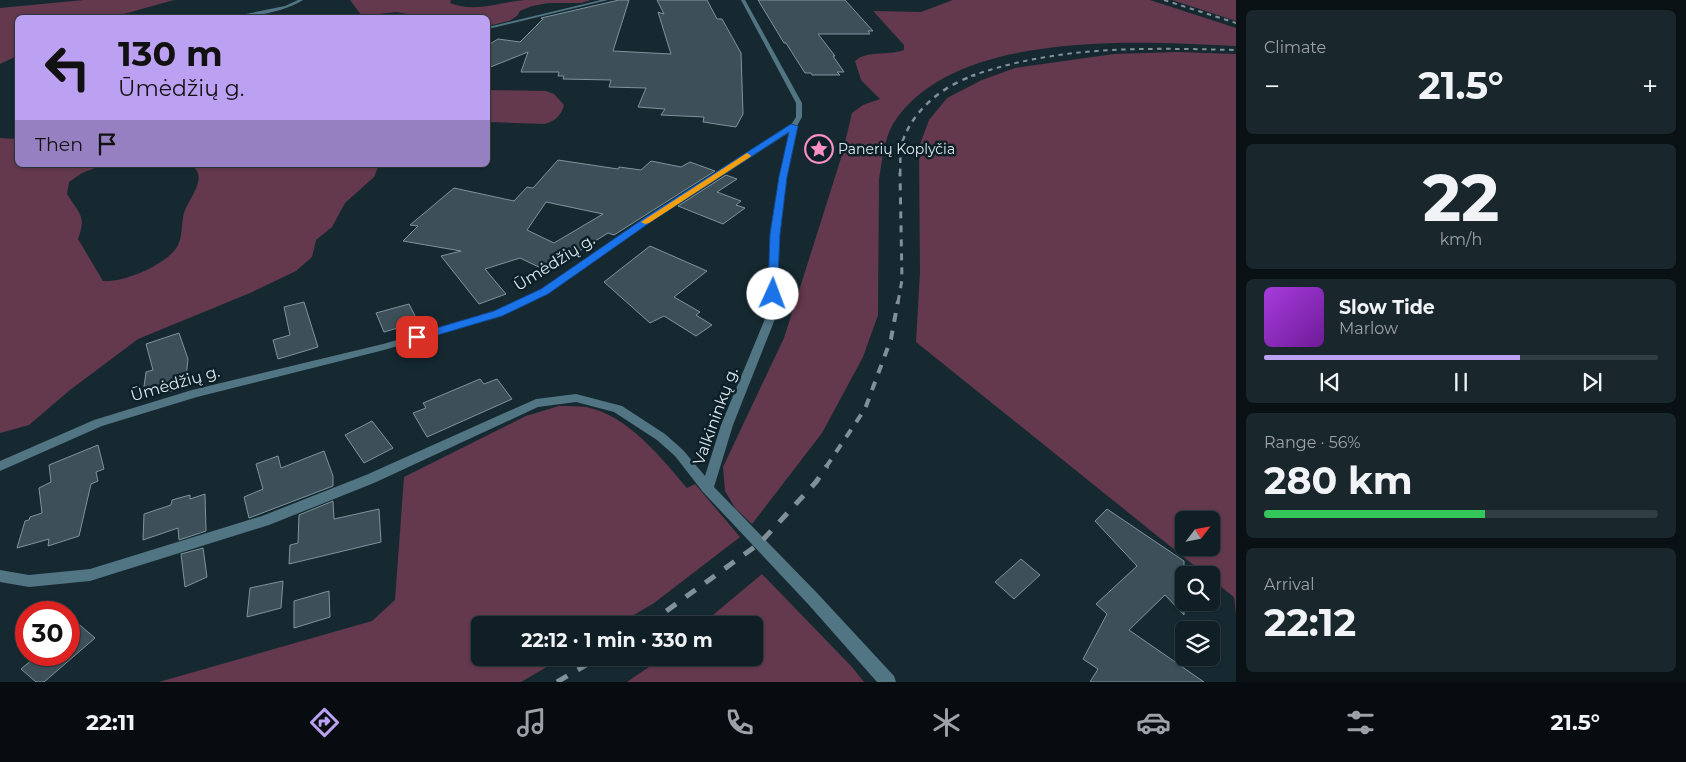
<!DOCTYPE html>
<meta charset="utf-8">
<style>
:root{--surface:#101f25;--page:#19272d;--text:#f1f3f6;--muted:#9ca2a7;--line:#303d42;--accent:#bca0f2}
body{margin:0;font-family:Montserrat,sans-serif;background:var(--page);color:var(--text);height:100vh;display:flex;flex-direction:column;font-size:19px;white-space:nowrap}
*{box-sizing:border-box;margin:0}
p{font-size:16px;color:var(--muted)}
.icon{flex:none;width:28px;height:28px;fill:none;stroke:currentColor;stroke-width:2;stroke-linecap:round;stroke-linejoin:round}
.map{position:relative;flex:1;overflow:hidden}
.side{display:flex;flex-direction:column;gap:10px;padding:10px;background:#091114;width:450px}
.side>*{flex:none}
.banner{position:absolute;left:15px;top:15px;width:475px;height:152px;border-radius:8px;box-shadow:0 1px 4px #0004,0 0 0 1px var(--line);background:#bca0f2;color:#111;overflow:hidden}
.needle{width:32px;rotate:58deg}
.buttons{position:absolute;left:1175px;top:511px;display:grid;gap:10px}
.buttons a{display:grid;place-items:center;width:45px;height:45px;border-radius:8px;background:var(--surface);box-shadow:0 1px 4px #0004,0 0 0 1px var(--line);font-size:25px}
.speed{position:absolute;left:15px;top:601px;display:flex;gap:10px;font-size:25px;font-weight:700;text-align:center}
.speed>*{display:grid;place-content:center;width:65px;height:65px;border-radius:50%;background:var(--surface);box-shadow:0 1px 4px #0004,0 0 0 1px var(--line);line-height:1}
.speed .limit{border:8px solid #d22;background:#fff;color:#111}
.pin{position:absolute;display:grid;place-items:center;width:42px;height:42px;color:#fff;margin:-21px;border-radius:10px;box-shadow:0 2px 8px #0006}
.me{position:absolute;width:55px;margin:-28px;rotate:2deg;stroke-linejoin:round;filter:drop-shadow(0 0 4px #0008)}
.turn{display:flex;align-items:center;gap:18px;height:105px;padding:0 20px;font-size:22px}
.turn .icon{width:65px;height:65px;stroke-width:2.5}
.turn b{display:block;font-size:35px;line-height:42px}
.then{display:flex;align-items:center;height:48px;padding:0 20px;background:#0003;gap:10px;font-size:19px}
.big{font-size:38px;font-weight:700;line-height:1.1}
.side .card{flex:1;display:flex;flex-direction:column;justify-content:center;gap:8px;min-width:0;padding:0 18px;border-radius:8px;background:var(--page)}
.side .dial{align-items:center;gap:0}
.dial b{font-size:65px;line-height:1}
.song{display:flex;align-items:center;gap:15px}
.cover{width:60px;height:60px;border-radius:8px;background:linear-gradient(135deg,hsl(280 70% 55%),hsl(280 70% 35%))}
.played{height:5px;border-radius:2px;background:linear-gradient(90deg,var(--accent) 65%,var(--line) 65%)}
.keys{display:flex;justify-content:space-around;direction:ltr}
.heat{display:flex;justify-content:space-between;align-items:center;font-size:28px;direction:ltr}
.charge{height:8px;border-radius:4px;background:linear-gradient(90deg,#34c759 56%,var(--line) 0)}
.trip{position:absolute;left:471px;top:616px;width:292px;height:50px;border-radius:8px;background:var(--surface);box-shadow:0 1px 4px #0004,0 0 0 1px var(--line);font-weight:700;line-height:50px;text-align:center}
.tabs{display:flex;height:80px;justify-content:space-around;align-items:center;background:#060c0f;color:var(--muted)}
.tabs .icon{width:35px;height:35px}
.tabs .on{color:var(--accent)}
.tabs b{font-size:22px;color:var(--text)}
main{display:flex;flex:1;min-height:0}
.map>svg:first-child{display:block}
.green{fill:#64394d;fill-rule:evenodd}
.building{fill:#3d5059;stroke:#7e949d;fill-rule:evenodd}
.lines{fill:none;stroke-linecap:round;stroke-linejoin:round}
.street{fill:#527584;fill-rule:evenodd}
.rail-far4{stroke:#829197;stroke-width:2;stroke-dasharray:4.5 4.5;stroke-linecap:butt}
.rail-far3{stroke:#829197;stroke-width:2.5;stroke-dasharray:5.5 5.5;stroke-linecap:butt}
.rail-far2{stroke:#829197;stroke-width:3;stroke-dasharray:7 7;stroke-linecap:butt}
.rail-far1{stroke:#829197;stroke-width:4;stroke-dasharray:9 9;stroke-linecap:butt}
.rail{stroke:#829197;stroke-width:5;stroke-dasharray:12 12;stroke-linecap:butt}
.route{fill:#1a73e8;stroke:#114b97}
.slow{fill:#f59e0b}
.labels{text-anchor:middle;stroke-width:5;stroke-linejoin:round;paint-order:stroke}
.far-poi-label{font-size:14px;fill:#deeaef;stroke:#0d1f27;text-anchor:start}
.street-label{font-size:16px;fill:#deeaef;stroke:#0d1f27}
</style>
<main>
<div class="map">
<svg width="1236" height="682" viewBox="0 0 1236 682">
<rect width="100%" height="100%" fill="#162931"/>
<path class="green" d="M 84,0 L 174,0 L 113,17 L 18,18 L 17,56 L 0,64 L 0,8 Z
M 350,0 L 451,0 L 450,3 C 476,13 499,2 525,0 C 547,0 569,0 591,0 L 581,3 L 549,3 L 532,6 L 520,11 L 517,16 L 509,21 L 488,26 L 488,18 L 426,17 L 396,12 L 362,16 Z
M 953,0 L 1150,0 L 1236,28 L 1236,46 C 1139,41 952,29 893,124 C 884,139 882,162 879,179 L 878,315 L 863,357 L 822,433 L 752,524 L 735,508 L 725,491 L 723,467 L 784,338 L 842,155 L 852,113 L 863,105 L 880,99 L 861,80 L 855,61 C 867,50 888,56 904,50 L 904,45 L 874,12 L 874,11 L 921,12 Z
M 1172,0 L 1236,0 L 1236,21 Z
M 1178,52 L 1236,54 L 1236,614 L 1234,597 L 1211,579 L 1211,575 L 1206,575 L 916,342 L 920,272 L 919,147 L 929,120 L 947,98 L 982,80 L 1015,68 L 1114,54 ZM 1184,520 L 1211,520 L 1211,548 L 1184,548 Z
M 488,90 L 546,91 L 554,94 L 564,105 C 561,116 556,120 545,124 L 488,122 Z
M 0,138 L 17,139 L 18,165 L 103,165 L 82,173 L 69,182 L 67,194 C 79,214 87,215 78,239 L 103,281 C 123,283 166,265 177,247 C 183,237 181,224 184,213 C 188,199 210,177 191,165 L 379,165 L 374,177 L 345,203 L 332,227 L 316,240 L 312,257 L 296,271 L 250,293 L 138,339 L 70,390 L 29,425 L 0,433 Z
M 559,406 C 568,406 577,406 586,407 C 628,415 661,458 687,488 L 695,484 L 740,537 L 654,603 L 617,625 L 480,625 L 480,658 L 562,658 L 521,682 L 159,682 L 372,621 L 395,600 L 404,477 L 526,416 Z
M 762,574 L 852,667 L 864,682 L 627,682 L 662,658 L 755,658 L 755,625 L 701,625 Z"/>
<path class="building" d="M 619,0 L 629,0 L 613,51 L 671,54 L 658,12 L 664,14 L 657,0 L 707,0 L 717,19 L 722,19 L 741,53 L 743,114 L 736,127 L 703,122 L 704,117 L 661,115 L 665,109 L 638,107 L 646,88 L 609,87 L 611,80 L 563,79 L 564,76 L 558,76 L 559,72 L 521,72 L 528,52 L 488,68 L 488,45 L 498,39 L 520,42 L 543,19 L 541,18 Z
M 758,0 L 845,0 L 873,31 L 868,31 L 870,34 L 818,34 L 835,56 L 833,56 L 844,72 L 837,72 L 840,75 L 812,75 L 811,73 L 805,73 L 786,43 L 784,43 Z
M 558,160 L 618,169 L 619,167 L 641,170 L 651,161 L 681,167 L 690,162 L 715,171 L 614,235 L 608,233 L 547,271 L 520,258 L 485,269 L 506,294 L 479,304 L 441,256 L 461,251 L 403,241 L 418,226 L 410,225 L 454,188 L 514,201 L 527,187 L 533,188 ZM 546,202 L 603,214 L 554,243 L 527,230 Z
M 726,175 L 737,179 L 717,192 L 741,201 L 736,205 L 745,208 L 723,224 L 678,206 Z
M 650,246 L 707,271 L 674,297 L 700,312 L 696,315 L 712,325 L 696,336 L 664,316 L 650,323 L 604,282 Z
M 304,302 L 318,347 L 278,359 L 273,340 L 290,335 L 284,307 Z
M 409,304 L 418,322 L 384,332 L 376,313 Z
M 179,333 L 188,359 L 185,388 L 163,393 L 163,389 L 143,394 L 146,372 L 153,370 L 146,344 Z
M 480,379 L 484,384 L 497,379 L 512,399 L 427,437 L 413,413 L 426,408 L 423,403 Z
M 372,421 L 393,448 L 364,463 L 345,435 Z
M 98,445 L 104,469 L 96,472 L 98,481 L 91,484 L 79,536 L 48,546 L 49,539 L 17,548 L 25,521 L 29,520 L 30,517 L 42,513 L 39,488 L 51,482 L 49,465 Z
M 324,451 L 333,476 L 333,486 L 249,518 L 244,497 L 263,489 L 256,464 L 278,456 L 281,468 Z
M 205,494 L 206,531 L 179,540 L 178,528 L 143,540 L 144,514 L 171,505 L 172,500 L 190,495 L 190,499 Z
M 333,501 L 334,519 L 379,509 L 381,542 L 289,564 L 290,545 L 298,543 L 299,515 Z
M 1107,509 L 1184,561 L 1184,615 L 1165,595 L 1129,630 L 1204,682 L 1090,682 L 1098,669 L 1083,659 L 1107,614 L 1096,604 L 1137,566 L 1095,521 Z
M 203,548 L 207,577 L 185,587 L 181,554 Z
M 1021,559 L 1040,575 L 1014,599 L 995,582 Z
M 283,581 L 281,608 L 247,617 L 250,588 Z
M 329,591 L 330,617 L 294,628 L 294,601 Z
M 69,616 L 95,638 L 44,682 L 36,682 L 21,669 L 38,655 L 69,655 Z"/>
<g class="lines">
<path class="street" d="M 298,0 L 303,0 C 285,12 248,18 226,18 L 285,6 Z
M 601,0 L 608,0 L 488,29 L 488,27 Z
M 741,0 L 745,0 L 802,103 L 802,117 L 797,126 L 787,177 L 779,234 L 777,314 L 733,425 L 714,487 L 818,594 L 894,676 L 896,682 L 877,682 L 808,604 L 703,492 L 675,456 L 657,440 L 614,412 L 576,402 L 538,407 L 374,483 L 269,525 L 90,581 L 29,587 L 0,582 L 0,570 L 29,575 L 90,569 L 262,516 L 366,475 L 536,399 L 576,394 L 622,406 L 665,434 L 683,450 L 705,476 L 721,425 L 767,314 L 771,234 L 779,177 L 790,132 L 652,221 L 547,294 L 501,316 L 384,350 L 197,397 L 102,426 L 0,471 L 0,461 L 94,420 L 192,390 L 383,344 L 495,312 L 541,290 L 646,217 L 791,125 L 796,117 L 796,103 Z"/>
<path class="rail-far4" d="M 1164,0 L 1236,23
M 971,76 C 1060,45 1143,48 1236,50"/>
<path class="rail-far3" d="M 900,174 C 901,164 899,149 903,140 C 915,108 943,86 975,75"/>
<path class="rail-far2" d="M 898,302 L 902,280 L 900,173"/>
<path class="rail-far1" d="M 826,467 L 865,409 L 891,339 L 898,301"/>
<path class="rail" d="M 647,625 L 760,543 L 816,482 L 827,466
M 557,682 L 598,658"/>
</g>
<path class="route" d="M 791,124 L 798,126 L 787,177 L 780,234 L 777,297 L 773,298 L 768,294 L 770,234 L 779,177 L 789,132 L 652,221 L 548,294 L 502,316 L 417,341 L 411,337 L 413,335 L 494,311 L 541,289 L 646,217 Z"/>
<path class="slow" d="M 747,153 L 751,156 L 750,157 L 649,223 L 645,224 L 641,222 Z"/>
<defs>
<symbol id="sight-ring" viewBox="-11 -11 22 22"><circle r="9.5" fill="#0d1f27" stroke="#fc8fc3" stroke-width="1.5"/><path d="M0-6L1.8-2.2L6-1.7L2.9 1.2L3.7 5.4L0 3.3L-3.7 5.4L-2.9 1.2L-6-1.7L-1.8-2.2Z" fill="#fc8fc3"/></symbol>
</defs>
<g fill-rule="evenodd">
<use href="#sight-ring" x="803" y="133" width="32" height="32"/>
</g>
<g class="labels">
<g class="far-poi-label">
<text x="838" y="154">Panerių Koplyčia</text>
</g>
<g class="street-label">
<text transform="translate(554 262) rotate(-32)" y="6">Ūmėdžių g.</text>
<text transform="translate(175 383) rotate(-16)" y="6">Ūmėdžių g.</text>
<text transform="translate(715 416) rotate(-70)" y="6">Valkininkų g.</text>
</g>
</g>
</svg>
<div class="buttons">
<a><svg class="needle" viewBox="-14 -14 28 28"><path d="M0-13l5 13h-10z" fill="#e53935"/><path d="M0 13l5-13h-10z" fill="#9ca2a7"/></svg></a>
<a><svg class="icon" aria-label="search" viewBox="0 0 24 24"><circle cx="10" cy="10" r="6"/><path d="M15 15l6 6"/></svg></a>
<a><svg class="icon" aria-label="layers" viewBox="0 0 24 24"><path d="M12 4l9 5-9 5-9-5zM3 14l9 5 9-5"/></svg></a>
</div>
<div class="speed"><div class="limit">30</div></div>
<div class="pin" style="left:417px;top:337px;background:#d93025"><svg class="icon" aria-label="arrive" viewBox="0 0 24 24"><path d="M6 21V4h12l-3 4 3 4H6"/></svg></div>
<svg class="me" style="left:773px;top:294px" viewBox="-20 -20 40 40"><circle r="19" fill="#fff"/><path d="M0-13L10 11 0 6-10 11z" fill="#1a73e8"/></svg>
<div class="trip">22:12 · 1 min · 330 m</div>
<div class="banner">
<div class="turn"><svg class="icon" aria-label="left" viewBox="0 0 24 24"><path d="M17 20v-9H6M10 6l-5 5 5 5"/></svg><div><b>130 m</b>Ūmėdžių g.</div></div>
<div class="then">Then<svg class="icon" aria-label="arrive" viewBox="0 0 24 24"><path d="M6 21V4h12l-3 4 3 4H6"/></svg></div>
</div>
</div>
<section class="side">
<div class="card"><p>Climate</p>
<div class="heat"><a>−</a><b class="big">21.5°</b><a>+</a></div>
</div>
<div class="card dial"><b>22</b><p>km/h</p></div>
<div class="card">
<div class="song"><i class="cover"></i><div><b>Slow Tide</b><p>Marlow</p></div></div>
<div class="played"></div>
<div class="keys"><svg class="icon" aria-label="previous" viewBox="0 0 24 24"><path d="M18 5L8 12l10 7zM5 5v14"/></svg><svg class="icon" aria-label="pause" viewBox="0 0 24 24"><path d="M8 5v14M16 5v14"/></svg><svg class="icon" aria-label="next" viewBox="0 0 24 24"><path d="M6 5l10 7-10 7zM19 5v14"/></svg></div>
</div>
<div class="card"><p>Range · 56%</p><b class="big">280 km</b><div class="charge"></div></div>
<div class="card"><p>Arrival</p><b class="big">22:12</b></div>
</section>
</main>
<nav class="tabs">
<b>22:11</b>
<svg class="icon on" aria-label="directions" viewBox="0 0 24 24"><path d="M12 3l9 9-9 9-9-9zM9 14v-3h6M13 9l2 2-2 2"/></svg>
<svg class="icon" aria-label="music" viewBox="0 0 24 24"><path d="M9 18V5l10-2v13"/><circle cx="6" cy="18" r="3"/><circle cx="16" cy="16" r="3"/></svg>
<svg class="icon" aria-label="phone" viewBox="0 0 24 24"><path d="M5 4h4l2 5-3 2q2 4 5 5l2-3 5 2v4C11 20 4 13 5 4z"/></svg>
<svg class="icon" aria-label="climate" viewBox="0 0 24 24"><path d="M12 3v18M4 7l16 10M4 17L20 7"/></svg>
<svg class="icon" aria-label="car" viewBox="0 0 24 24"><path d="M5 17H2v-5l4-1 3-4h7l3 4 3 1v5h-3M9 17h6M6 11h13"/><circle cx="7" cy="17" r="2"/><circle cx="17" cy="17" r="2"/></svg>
<svg class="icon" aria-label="filters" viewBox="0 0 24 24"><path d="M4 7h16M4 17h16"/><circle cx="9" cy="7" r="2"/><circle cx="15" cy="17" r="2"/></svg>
<b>21.5°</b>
</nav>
